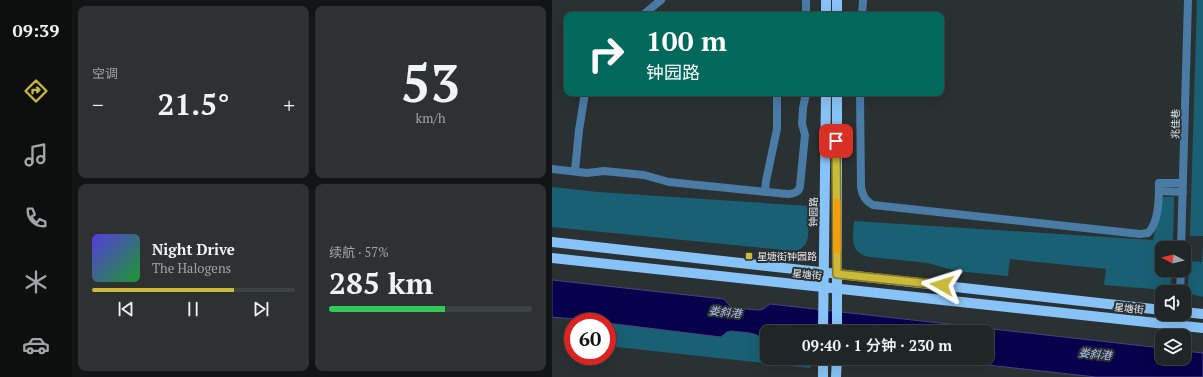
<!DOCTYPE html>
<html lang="zh">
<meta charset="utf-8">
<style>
:root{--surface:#202526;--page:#2d3132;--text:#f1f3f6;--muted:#a2a5a7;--line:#3d4243;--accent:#cbba39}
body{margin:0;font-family:"PT Serif","Noto Sans SC",serif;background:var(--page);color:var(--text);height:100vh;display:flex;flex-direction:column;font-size:15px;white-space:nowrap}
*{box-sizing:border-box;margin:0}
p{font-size:13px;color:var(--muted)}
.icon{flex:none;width:22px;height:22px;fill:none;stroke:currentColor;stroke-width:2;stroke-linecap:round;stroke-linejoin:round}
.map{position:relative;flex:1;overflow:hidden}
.panel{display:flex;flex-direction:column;gap:6px;padding:6px;background:#121415;width:480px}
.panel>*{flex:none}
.top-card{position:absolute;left:12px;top:12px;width:380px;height:84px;border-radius:8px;box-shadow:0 4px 16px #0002,0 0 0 1px var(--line);background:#00695c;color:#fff;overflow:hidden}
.needle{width:26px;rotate:277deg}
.fabs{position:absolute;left:603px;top:241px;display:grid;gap:8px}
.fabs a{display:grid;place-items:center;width:36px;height:36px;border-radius:8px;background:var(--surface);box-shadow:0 4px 16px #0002,0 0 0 1px var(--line);font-size:20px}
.speed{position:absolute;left:12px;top:313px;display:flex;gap:8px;font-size:20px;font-weight:700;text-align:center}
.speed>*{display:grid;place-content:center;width:52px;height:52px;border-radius:50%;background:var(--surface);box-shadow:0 4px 16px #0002,0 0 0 1px var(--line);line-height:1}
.speed .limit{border:6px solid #d22;background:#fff;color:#111}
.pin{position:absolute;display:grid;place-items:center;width:34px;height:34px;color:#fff;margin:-17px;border-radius:8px;box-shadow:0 2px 6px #0006}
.me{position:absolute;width:44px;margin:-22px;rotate:276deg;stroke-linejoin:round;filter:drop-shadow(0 0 3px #0008)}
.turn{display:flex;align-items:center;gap:14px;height:84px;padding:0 16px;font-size:18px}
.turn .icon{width:52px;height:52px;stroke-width:2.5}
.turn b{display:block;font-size:28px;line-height:34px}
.big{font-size:30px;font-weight:600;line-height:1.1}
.panel .tile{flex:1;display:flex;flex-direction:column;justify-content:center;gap:6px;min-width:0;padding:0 14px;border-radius:8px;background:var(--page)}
.panel .dial{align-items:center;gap:0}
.dial b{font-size:52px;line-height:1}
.song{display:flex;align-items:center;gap:12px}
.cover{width:48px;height:48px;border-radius:6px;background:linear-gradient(135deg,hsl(250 70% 55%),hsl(130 70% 35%))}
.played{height:4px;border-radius:2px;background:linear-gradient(90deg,var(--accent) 70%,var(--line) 70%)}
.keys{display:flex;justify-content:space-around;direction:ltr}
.heat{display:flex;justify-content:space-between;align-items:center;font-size:22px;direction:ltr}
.charge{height:6px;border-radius:3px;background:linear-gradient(90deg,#34c759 57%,var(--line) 0)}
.panel .tiles{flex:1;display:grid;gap:6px;grid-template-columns:repeat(2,1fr)}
.trip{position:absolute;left:208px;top:325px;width:234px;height:40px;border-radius:8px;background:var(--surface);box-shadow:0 4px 16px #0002,0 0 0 1px var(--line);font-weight:600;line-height:40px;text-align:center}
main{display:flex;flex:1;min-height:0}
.menu{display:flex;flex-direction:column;width:72px;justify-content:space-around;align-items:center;background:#0d0f0f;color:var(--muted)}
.menu .icon{width:28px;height:28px}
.menu .current{color:var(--accent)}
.menu b{font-size:18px;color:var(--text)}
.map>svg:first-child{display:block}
.green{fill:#196074}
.water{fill:#07004d;stroke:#49467c}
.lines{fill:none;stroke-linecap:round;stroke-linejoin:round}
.minor{stroke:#497ba5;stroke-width:8}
.major{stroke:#88c3f7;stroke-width:10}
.route-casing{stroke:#847925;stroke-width:10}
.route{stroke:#cbba39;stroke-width:7}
.slow{stroke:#f59e0b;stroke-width:7}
.poi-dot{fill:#cbba39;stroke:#2a3133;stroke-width:1.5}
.labels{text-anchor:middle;stroke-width:4;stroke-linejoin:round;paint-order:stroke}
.street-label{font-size:10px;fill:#e4e9ea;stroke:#2a3133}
.poi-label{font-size:10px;fill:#e4e9ea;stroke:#2a3133;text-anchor:start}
.water-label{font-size:11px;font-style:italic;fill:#b3c2ee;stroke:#2a3133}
</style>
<main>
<nav class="menu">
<b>09:39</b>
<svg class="icon current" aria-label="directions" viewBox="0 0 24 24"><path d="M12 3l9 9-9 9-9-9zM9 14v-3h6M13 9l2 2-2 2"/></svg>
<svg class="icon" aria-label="music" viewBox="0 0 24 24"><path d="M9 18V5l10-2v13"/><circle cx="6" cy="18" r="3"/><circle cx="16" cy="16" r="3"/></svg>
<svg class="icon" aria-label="phone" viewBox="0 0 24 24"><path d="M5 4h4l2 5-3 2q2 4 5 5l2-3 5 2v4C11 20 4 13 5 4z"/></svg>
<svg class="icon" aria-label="climate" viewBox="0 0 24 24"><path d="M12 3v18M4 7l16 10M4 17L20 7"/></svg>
<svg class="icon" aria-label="car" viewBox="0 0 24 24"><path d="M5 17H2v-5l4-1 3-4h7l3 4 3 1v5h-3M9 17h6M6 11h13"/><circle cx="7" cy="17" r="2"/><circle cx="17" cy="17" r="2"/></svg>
</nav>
<section class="panel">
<div class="tiles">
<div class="tile"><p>空调</p>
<div class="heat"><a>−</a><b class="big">21.5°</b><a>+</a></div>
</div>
<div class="tile dial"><b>53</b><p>km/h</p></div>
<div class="tile">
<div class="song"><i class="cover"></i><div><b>Night Drive</b><p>The Halogens</p></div></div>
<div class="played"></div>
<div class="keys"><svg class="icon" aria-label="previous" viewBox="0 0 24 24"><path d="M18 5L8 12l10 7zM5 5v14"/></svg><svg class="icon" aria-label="pause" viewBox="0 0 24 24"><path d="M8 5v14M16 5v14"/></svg><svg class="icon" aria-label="next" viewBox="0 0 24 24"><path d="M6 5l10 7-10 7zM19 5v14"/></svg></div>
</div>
<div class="tile"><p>续航 · 57%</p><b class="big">285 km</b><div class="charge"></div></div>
</div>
</section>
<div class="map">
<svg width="651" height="377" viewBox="0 0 651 377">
<rect width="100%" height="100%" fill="#2a3133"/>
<path class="green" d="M 645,0 L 651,0 L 651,236 L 638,236 Z
M 0,187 L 46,192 L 257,206 L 256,237 C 255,244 250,250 242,251 L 0,227 Z
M 611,197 L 622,197 L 621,248 L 610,248 L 610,270 L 620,270 C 620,278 620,286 613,290 L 552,285 L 554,269 L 458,259 L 456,276 L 404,271 L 376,263 L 318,257 C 297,253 301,239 302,221 L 601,240 Z
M 651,242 L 651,297 L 639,294 L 636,285 L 637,261 L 650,262 Z
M 55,323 L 169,337 L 175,332 L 179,331 C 195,333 203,331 215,342 L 215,358 L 258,358 L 258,368 L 55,346 Z"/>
<path class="water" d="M 0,280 L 172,299 L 178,306 L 183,308 L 206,310 L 211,309 L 218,304 L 610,348 L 610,358 L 632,358 L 632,351 L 651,353 L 651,377 L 544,377 L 372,358 L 435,358 L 435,332 L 215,332 L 215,342 C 203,331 195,333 179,331 L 175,332 L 169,337 L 55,323 L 55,322 L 0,317 Z"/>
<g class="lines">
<path class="minor" d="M 254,0 L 254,15
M 91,15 L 109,0
M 310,15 L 311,0
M 308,93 L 309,187 C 310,195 313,201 321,205 L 588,234 L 596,233 C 607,223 607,197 607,183 L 631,183
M 0,169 L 35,173 L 52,171 L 92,175 L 117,182 L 235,194 C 241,194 247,193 248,186 L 253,135 L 250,124 L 251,108 L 254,93
M 23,171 L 27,130 L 33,93
M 607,191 L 631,192
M 213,192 L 214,181 L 225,129 L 225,93
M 629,248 L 636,0
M 628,292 L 629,270
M 626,326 L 627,314"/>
<path class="major" d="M 274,15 L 274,0
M 285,15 L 285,0
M 0,242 L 610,310
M 0,258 L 651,328
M 632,312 L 651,314
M 271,332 L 274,93
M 285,332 L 285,93
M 271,358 L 271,377
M 284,377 L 285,358"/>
</g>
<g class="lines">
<defs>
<path id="route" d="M 284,141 L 285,274 L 390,285"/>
</defs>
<use href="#route" class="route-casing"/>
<use href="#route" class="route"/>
<path class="slow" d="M 285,202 L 285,250"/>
</g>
<rect class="poi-dot" x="193" y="252" width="8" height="8" rx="2"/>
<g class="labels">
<g class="street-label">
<text transform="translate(623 124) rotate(-89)" y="4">兆佳巷</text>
<text transform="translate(261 212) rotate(-89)" y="4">钟园路</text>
<text transform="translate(255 274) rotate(6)" y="4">星塘街</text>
<text transform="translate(577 308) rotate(6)" y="4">星塘街</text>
</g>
<g class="poi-label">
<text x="205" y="260">星塘街钟园路</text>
</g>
<g class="water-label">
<text transform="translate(173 312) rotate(6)" y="4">娄斜港</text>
<text transform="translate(543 354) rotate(6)" y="4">娄斜港</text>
</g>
</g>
</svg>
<div class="fabs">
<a><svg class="needle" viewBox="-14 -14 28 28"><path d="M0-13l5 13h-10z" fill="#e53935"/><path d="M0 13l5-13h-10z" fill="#a2a5a7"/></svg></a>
<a><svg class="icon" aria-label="sound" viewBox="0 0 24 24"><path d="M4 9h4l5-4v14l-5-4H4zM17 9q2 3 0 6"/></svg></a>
<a><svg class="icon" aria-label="layers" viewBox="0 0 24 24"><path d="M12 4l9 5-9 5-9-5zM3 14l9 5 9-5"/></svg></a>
</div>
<div class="speed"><div class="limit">60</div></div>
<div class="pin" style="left:284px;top:141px;background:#d93025"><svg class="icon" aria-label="arrive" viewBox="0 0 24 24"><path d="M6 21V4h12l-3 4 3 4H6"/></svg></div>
<svg class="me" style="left:390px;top:285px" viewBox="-20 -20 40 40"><path d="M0-17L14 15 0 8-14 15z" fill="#cbba39" stroke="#fff" stroke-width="4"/></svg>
<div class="trip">09:40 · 1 分钟 · 230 m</div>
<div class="top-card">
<div class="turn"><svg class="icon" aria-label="right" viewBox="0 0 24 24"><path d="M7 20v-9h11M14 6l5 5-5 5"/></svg><div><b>100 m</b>钟园路</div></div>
</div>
</div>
</main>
